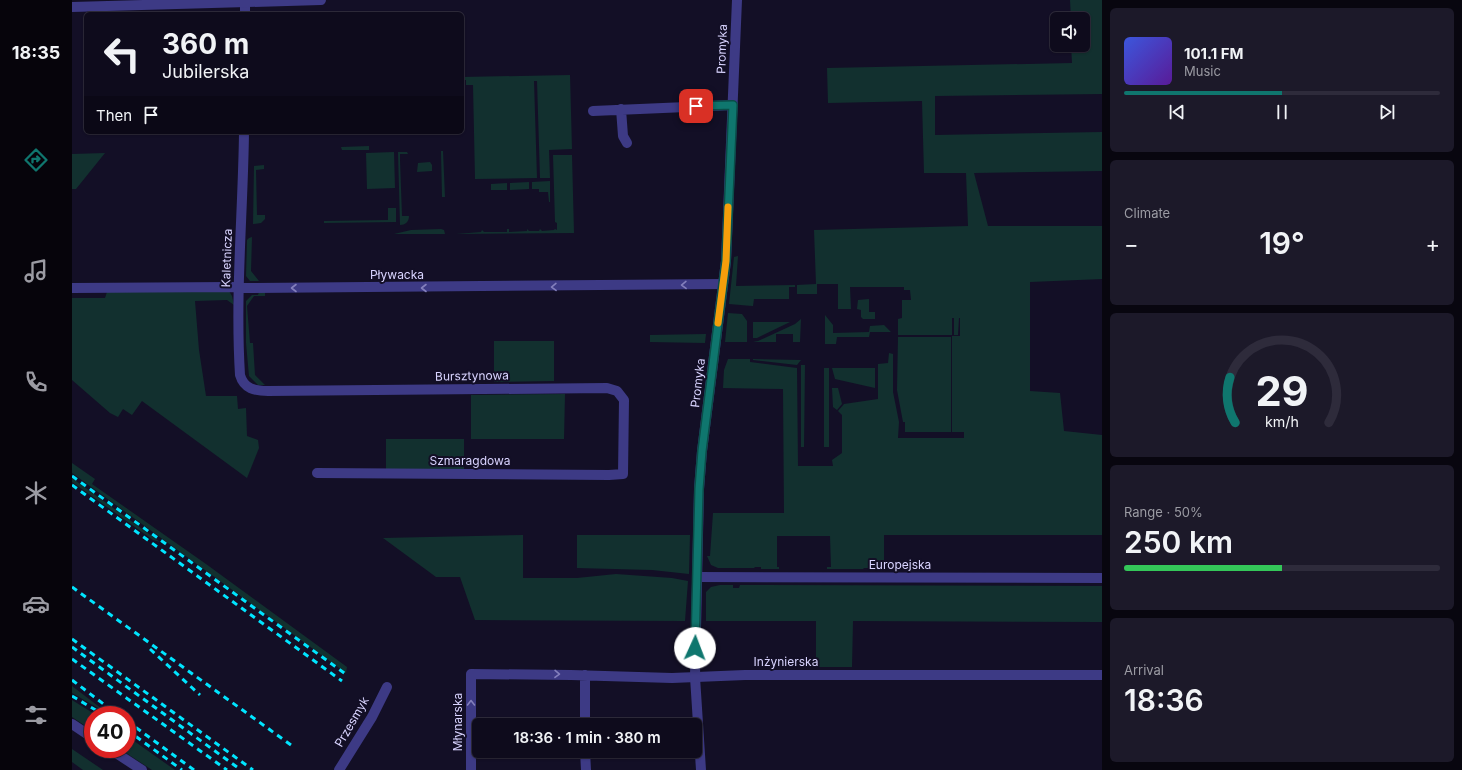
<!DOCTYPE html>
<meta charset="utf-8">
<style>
:root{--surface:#0e0b1c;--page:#1c1929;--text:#f1f3f6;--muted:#9b9ba3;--line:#2e2b3b;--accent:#0f766e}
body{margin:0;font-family:Inter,sans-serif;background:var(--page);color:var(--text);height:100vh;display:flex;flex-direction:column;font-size:15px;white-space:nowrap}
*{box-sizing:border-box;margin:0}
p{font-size:13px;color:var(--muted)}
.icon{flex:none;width:22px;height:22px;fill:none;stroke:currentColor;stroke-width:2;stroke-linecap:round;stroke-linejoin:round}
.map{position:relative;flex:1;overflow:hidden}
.side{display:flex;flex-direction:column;gap:8px;padding:8px;background:#08060f;width:360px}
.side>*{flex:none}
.hud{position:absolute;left:12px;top:12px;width:380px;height:122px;border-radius:6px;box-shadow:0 1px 3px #0004,0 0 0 1px var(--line);background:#0e0b1c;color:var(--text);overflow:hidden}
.buttons{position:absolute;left:978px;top:12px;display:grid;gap:8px}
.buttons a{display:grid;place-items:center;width:40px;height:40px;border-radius:6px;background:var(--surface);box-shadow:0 1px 3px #0004,0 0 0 1px var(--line);font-size:20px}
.speed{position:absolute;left:12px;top:706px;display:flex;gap:8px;font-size:20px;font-weight:700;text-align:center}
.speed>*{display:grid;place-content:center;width:52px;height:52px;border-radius:50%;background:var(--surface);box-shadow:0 1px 3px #0004,0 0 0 1px var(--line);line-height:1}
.speed .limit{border:6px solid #d22;background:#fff;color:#111}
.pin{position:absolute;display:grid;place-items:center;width:34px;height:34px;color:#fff;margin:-17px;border-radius:8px;box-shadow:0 2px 6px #0006}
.me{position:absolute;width:44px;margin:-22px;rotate:2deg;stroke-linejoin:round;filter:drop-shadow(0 0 3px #0008)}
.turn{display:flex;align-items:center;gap:14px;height:84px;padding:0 12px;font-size:18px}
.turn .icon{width:52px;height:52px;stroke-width:2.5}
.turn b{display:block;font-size:28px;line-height:34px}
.then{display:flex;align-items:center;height:38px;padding:0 12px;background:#0003;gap:8px;font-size:15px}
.big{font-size:30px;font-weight:600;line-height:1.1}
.side .widget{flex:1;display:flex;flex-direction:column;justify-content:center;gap:6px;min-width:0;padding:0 14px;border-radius:6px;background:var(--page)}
.side .dial{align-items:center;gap:0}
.dial svg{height:104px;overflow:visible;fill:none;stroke:var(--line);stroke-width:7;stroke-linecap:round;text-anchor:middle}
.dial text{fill:var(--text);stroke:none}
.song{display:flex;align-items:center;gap:12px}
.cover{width:48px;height:48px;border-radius:6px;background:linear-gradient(135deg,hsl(230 70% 55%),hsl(270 70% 35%))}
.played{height:4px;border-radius:2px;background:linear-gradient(90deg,var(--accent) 50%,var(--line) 50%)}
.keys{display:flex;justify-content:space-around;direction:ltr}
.heat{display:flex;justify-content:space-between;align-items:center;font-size:22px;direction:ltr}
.charge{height:6px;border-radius:3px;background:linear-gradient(90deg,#34c759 50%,var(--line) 0)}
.trip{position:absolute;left:400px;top:718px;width:230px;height:40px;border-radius:6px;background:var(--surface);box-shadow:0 1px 3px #0004,0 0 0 1px var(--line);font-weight:600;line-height:40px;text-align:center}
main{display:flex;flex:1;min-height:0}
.dock{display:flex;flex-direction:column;width:72px;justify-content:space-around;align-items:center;background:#06040b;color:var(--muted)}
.dock .icon{width:28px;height:28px}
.dock .current{color:var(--accent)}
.dock b{font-size:18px;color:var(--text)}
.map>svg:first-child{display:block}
.green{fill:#12302f}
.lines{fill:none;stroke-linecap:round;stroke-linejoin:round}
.minor{stroke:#3d3a85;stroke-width:10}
.tertiary{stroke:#3d3a85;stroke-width:10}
.rail{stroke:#00e5ff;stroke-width:3;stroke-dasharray:6 5;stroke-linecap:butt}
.oneway{stroke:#837fbc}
.route-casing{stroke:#0a4d48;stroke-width:10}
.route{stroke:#0f766e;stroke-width:7}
.slow{stroke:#f59e0b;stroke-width:7}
.labels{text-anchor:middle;stroke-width:4;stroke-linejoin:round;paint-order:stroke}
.street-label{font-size:12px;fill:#d9d4ff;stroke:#130f26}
</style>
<main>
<nav class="dock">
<b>18:35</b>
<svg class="icon current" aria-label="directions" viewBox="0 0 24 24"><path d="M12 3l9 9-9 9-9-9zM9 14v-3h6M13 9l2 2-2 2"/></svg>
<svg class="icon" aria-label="music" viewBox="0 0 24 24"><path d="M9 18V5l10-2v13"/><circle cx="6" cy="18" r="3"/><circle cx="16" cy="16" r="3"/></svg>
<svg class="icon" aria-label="phone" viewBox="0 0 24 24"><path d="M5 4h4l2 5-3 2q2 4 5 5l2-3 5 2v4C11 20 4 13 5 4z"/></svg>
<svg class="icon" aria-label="climate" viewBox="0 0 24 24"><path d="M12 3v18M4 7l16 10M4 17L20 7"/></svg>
<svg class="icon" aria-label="car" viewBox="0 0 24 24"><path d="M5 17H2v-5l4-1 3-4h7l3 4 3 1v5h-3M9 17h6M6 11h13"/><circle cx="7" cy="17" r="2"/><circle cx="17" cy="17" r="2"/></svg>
<svg class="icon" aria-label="filters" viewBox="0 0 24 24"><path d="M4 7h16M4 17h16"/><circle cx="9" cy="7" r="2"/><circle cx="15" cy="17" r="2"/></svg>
</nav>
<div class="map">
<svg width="1030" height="770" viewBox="0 0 1030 770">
<rect width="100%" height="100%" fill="#130f26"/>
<path class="green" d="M 998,0 L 1030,0 L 1030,94 L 863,96 L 863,135 L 1030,132 L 1030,171 L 902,173 L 916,226 L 1030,226 L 1030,279 L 958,282 L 958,391 L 988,393 L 992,431 L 1030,435 L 1030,535 L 812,535 L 812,568 L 849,568 L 849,570 L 798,569 L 798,568 L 792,568 L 791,569 L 755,569 L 755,567 L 759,567 L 758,536 L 705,536 L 705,567 L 707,567 L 707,569 L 689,569 L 689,567 L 683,567 L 682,568 L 646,568 L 639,565 L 635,556 L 638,556 L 641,513 L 712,513 L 711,389 L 651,388 L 652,370 L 656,359 L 678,359 L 678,362 L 725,368 L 726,466 L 761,466 L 760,460 L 770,453 L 770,415 L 766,411 L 772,404 L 806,399 L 806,364 L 816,363 L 817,353 L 821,354 L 821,392 L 827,422 L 826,438 L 892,438 L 892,432 L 880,432 L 880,336 L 888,336 L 888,318 L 887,318 L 886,335 L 882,335 L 882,318 L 880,318 L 880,335 L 826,335 L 826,319 L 830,318 L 830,300 L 839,300 L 838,290 L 832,290 L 832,287 L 778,287 L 779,309 L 766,309 L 766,284 L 745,284 L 745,294 L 725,294 L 725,285 L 744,284 L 742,230 L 896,226 L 894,173 L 852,173 L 850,101 L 756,103 L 755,68 L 1000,63 L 999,45 L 1011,45 L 1011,19 L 999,19 Z
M 498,75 L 500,149 L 477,150 L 478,178 L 468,178 L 465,81 L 462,81 L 465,178 L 403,179 L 401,85 L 394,85 L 394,80 L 390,80 L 390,77 Z
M 297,146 L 297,150 L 270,150 L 269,147 Z
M 369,151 L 371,151 L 373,197 L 370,197 Z
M 322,152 L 323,188 L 295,189 L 294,153 Z
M 326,152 L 335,152 L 336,154 L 328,154 L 328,160 L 330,216 L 337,216 C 337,222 333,225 328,225 Z
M 33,153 L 4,189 L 0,189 L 0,154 Z
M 481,155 L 500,155 L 502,233 L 384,234 L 409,232 L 410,230 L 412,232 L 435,232 L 435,229 L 437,229 L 437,232 L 455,231 L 455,229 L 457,231 L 467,231 L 468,229 L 470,231 L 482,230 L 483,229 L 485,230 L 485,223 L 483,222 Z
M 358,162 L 360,165 L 360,171 L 345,172 L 346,163 Z
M 192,165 L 192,169 L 184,170 L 185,215 L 193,215 L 193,219 L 189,223 L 181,224 L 182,166 Z
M 478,181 L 478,202 L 477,202 L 476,192 L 467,192 L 467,189 L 460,189 L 460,182 Z
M 457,182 L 457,189 L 438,190 L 438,183 Z
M 435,183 L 435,190 L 419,190 L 419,184 Z
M 316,208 L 324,208 L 324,222 L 252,223 L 252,221 L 316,220 Z
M 369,229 L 372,230 L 373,234 L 322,234 L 339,230 Z
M 180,237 L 179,271 L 187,281 L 178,281 L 174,276 L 175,240 L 177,238 Z
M 666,256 L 664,286 L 723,285 L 723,287 L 717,287 L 717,299 L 682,299 L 681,306 L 680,306 L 657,304 L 662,257 Z
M 151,260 L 159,261 L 158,274 L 151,274 Z
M 157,291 L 160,296 L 162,305 L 155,300 L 123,301 L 127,350 L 134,396 L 165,396 L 166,409 L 174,408 L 175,436 L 186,440 L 187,448 L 175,478 L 70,401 L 60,415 L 51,409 L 46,417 L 38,413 L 0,380 L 0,298 L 33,298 L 35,292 Z
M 187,292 L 193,292 L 193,296 L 182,296 L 175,306 L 178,343 L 181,343 L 183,375 L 193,385 L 186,385 L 177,376 L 174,343 L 174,301 L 180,295 L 186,295 Z
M 797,299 L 797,312 L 803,312 L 803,319 L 791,319 L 789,317 L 789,310 L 785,309 L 786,300 Z
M 656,313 L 670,314 L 675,321 L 675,342 L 653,342 Z
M 753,315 L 761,325 L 761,333 L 797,332 L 798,326 L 812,325 L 819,332 L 798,332 L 797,337 L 765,337 L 764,344 L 753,344 Z
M 729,319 L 728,342 L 721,342 L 721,334 L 704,334 L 704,342 L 681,342 L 686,341 L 723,324 Z
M 681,322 L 718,322 L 685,338 L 681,338 Z
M 634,334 L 633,343 L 578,342 L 578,335 Z
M 826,337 L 879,337 L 879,432 L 833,432 L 833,422 L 831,422 L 825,390 Z
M 422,341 L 482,341 L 482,381 L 422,382 Z
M 681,360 L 681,359 L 729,360 L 725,365 Z
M 729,365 L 733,365 L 732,447 L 729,447 Z
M 752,368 L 757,368 L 757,447 L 752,447 Z
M 760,368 L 803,368 L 803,388 L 763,379 Z
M 760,388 L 766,388 L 770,404 L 765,410 L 761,407 Z
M 493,394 L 492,439 L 399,439 L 399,395 Z
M 314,439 L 392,439 L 392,470 L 314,470 Z
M 0,463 L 23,479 L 20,484 L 134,564 L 275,667 L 274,673 L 0,473 Z
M 0,478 L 88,542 L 81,540 L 0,482 Z
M 451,535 L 451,578 L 505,578 L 544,574 L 600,578 L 616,581 L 613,621 L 403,620 L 388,577 L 364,577 L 311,538 Z
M 505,535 L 618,535 L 617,574 L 580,570 L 505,568 Z
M 648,585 L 661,585 L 661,588 L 667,588 L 668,585 L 1030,586 L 1030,622 L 781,621 L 780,667 L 744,667 L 744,621 L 634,621 L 634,592 L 639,587 Z
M 0,686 L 38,715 L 0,693 Z
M 0,700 L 24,715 L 21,715 L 21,731 L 0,717 Z
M 55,736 L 103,770 L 80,770 L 48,749 L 55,749 Z
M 0,749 L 31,770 L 11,770 L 0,762 Z"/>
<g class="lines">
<path class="minor" d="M 173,0 L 173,14
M 549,109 L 551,136 L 555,143
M 521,111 L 661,105
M 172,132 C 171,213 163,294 168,375 C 172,389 183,391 196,391 L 535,388 L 545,391 L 552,400 L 551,474 L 537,475 L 245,473
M 0,288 L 160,287 L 170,288 L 651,284
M 626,577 L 1030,578
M 513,675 L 513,725
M 513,751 L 514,770
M 267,770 L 300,717 L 315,687
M 399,770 L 399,674 L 499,675 L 600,678 L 673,675 L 1030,675"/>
<path class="tertiary" d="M 0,7 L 249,0
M 0,724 L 21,738
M 38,749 L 70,770
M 629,770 L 623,677 L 627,489 L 630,451 L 654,261 L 665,0"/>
<path class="rail" d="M 0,476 L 275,675
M 0,485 L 270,681
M 0,587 L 219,745
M 0,639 L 181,770
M 0,647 L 169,770
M 78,649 L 128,695
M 0,659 L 155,770
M 0,680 L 46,715
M 0,696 L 32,715
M 55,721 L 122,770
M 55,730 L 110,770"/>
</g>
<defs><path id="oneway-chevron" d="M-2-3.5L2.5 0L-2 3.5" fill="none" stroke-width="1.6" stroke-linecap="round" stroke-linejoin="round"/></defs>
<g class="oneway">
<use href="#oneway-chevron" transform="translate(612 285) rotate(179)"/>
<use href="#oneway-chevron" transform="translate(482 287) rotate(179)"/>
<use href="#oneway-chevron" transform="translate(222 288) rotate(180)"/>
<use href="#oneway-chevron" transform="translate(352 288) rotate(180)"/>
<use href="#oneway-chevron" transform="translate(485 674) rotate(1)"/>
<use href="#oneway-chevron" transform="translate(399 703) rotate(-90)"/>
</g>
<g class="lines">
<defs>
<path id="route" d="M 623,648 L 627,489 L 630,451 L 654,261 L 661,105 L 624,106"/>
</defs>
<use href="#route" class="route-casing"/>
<use href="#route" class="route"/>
<path class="slow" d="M 646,323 L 654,261 L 656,207"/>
</g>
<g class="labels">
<g class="street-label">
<text transform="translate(650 49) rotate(-88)" y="4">Promyka</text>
<text transform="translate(155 258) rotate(-88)" y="4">Kaletnicza</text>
<text x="325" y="279">Pływacka</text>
<text transform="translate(400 376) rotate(-1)" y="4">Bursztynowa</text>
<text transform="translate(626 383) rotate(-83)" y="4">Promyka</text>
<text x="398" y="465">Szmaragdowa</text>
<text x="828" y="569">Europejska</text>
<text x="714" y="666">Inżynierska</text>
<text transform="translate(280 722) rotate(-60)" y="4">Przesmyk</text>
<text transform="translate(386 722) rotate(-90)" y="4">Młynarska</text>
</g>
</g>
</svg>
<div class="buttons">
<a><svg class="icon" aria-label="sound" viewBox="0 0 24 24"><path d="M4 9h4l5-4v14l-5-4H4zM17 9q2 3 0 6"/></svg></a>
</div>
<div class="speed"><div class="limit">40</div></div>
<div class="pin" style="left:624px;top:106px;background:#d93025"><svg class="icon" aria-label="arrive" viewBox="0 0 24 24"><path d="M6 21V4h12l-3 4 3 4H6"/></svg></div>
<svg class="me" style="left:623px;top:648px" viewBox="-20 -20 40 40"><circle r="19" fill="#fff"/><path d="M0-13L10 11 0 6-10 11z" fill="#0f766e"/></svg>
<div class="trip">18:36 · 1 min · 380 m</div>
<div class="hud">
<div class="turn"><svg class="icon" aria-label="left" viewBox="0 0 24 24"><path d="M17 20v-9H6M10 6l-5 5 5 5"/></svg><div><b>360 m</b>Jubilerska</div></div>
<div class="then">Then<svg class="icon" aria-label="arrive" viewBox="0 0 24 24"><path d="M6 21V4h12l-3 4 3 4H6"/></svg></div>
</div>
</div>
<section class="side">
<div class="widget">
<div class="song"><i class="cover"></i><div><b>101.1 FM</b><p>Music</p></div></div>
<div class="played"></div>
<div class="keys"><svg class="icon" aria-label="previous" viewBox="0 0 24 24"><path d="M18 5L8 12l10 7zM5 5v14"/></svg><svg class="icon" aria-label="pause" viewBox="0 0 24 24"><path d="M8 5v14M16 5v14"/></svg><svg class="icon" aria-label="next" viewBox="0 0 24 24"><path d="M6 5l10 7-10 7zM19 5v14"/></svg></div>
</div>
<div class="widget"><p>Climate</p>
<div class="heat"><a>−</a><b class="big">19°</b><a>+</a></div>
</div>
<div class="widget dial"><svg viewBox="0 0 100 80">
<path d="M14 69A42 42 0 1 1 86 69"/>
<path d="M14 69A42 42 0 0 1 10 34" stroke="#0f766e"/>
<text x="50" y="56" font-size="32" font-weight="700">29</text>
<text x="50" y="72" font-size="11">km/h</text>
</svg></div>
<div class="widget"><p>Range · 50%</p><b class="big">250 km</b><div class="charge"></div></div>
<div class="widget"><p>Arrival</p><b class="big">18:36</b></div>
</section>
</main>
